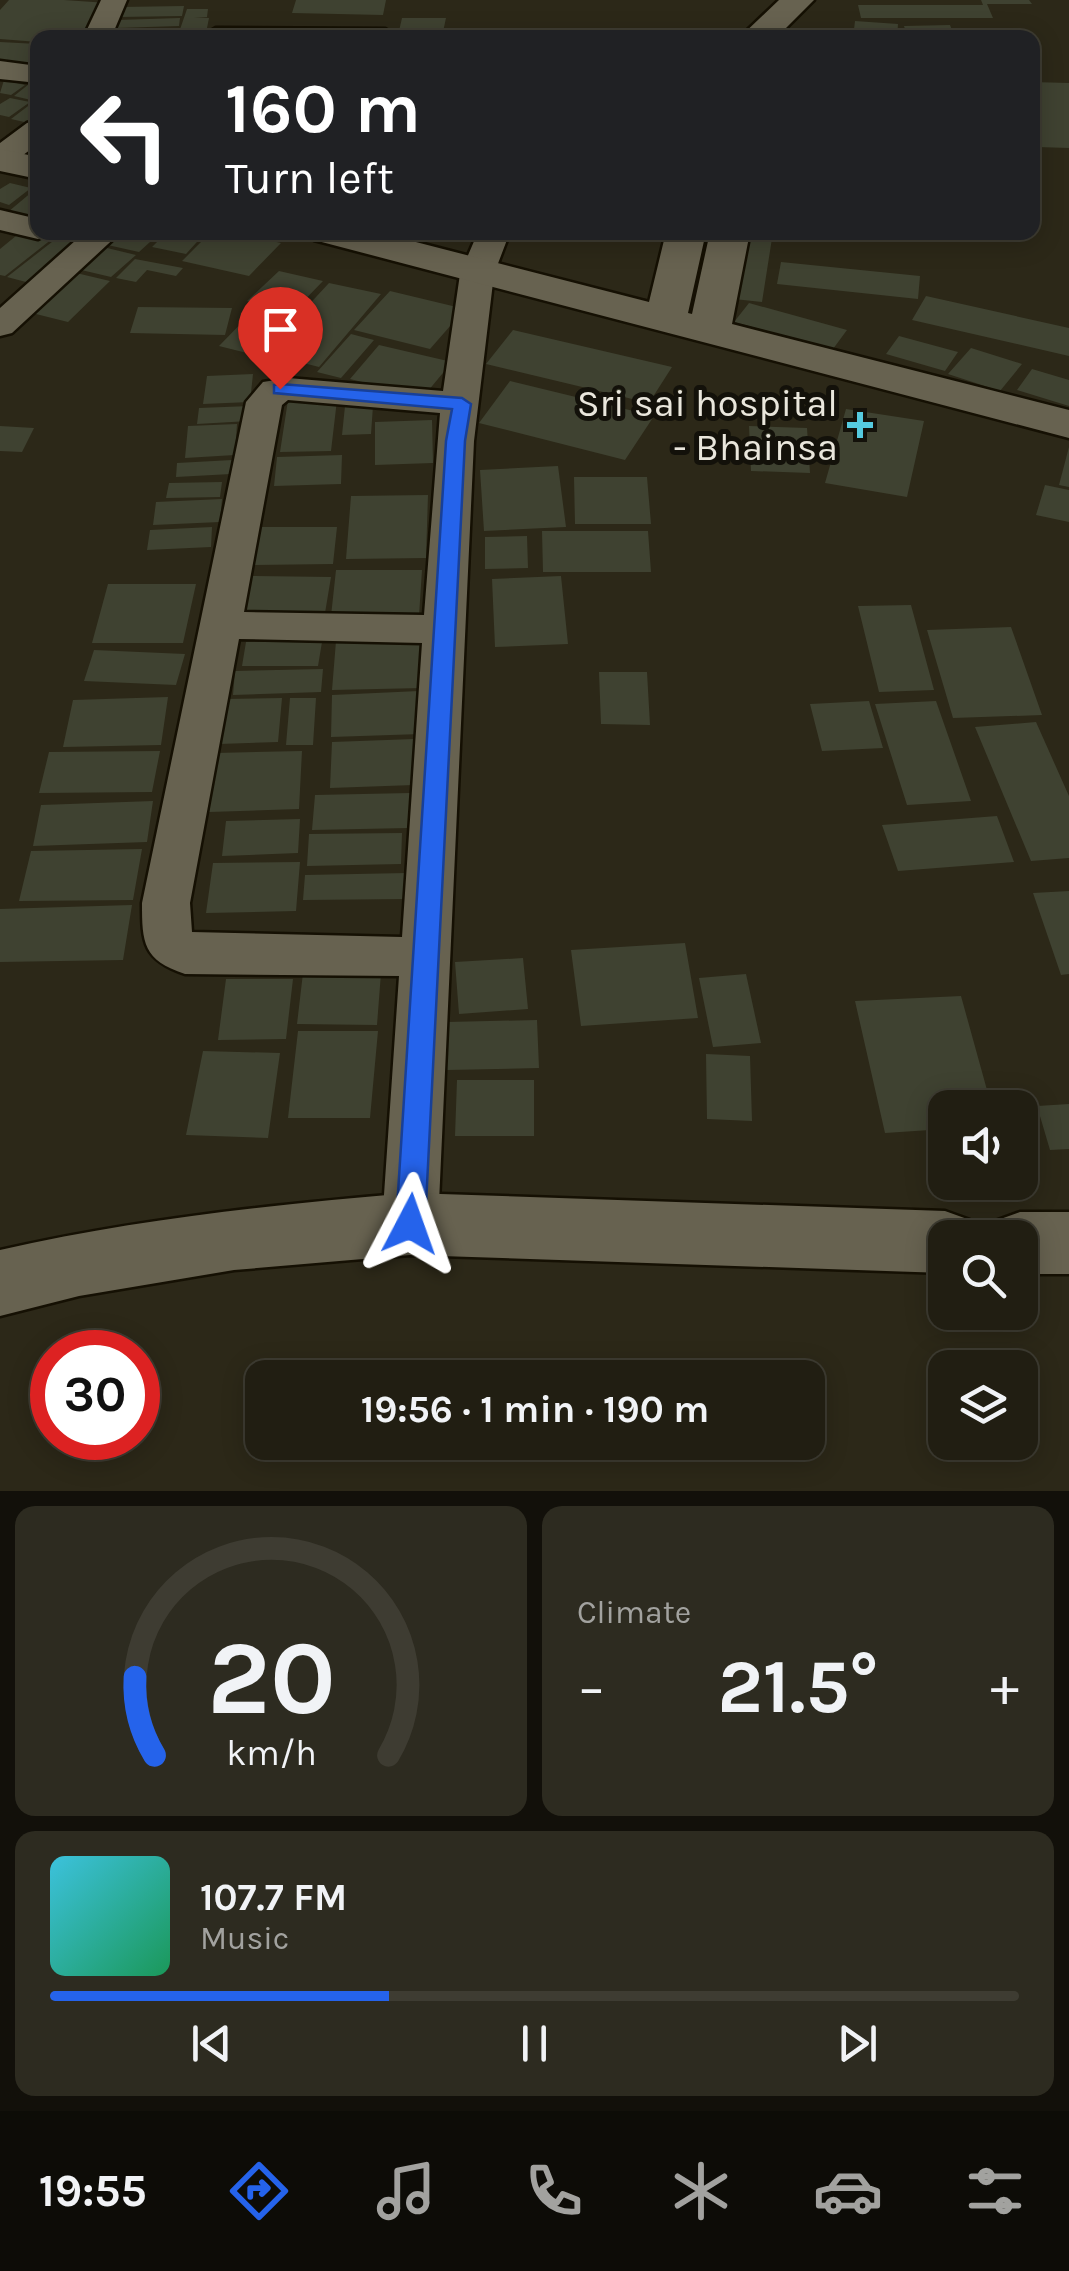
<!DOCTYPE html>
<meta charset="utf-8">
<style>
:root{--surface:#211e12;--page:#2d2b20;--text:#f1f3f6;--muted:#a2a29f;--line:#3e3c32;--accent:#2563eb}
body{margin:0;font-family:Karla,sans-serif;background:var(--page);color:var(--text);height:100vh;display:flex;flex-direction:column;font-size:38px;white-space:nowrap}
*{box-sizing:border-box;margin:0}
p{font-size:32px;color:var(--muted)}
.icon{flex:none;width:55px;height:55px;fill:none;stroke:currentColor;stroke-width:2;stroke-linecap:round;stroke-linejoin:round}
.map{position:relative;height:1491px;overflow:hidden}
.details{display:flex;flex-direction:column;gap:15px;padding:15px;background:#12100a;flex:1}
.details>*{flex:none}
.guide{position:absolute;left:30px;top:30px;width:1010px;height:210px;border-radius:20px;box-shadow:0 5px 25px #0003,0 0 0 2px var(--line);background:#202124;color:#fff;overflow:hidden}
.fabs{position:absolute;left:928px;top:1090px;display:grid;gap:20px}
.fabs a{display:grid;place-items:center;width:110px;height:110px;border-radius:20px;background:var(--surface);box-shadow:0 5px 25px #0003,0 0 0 2px var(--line);font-size:50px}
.speed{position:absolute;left:30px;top:1330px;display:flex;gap:20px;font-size:50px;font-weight:700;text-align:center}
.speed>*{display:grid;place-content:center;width:130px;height:130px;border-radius:50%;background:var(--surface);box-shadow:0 5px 25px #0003,0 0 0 2px var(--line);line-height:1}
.speed .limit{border:15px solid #d22;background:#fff;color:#111}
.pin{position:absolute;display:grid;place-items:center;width:85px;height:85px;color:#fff;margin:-102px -42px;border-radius:50% 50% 50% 0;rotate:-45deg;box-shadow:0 0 10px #0007}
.pin .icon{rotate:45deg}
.me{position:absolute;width:110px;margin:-55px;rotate:4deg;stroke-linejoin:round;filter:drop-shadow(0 0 8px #0008)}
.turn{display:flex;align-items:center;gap:35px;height:210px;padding:0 30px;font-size:45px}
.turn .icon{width:130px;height:130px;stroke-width:2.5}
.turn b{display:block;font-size:70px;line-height:85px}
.big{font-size:75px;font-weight:700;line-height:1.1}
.details .tile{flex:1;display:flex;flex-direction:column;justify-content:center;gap:15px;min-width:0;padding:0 35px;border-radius:20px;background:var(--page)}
.details .dial{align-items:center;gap:0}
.dial svg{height:260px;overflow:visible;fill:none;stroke:var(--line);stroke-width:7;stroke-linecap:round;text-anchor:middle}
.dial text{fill:var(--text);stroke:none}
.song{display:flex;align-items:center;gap:30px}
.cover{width:120px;height:120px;border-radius:15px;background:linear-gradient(135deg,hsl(190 70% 55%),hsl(150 70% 35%))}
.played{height:10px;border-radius:5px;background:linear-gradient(90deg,var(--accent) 35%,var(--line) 35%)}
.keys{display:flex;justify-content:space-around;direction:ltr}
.heat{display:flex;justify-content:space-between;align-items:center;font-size:55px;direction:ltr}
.details .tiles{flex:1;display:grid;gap:15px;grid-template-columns:1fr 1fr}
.tile:last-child{grid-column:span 2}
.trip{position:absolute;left:245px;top:1360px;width:580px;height:100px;border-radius:20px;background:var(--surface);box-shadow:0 5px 25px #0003,0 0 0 2px var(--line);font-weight:700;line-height:100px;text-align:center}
.tabs{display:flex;height:160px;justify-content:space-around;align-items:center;background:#0d0c07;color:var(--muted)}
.tabs .icon{width:70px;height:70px}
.tabs .selected{color:var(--accent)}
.tabs b{font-size:45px;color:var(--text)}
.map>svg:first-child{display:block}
.building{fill:#3f4231}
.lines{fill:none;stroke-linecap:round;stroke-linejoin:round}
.street-casing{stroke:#151003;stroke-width:5}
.secondary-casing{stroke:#151003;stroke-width:5}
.street{fill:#676250;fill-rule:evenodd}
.secondary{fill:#676250;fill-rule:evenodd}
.route{fill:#2563eb;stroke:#184099;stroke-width:2.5}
.poi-dot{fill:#55cadf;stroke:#13110a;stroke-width:4}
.labels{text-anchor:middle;stroke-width:10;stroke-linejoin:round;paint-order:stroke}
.poi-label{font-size:38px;fill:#e9e6dc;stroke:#13110a;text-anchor:end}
</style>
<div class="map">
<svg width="1069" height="1491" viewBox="0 0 1069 1491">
<rect width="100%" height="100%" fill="#2c2818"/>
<path class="building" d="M 9,0 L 64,0 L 108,3 L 80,38 L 38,38 L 38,42 L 0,39 L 0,10 Z
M 296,0 L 386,0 L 383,15 L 292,13 Z
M 981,0 L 1029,0 L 1032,4 L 987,4 L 993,18 L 861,18 L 858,5 L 983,5 Z
M 184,6 L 182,16 L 119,17 L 121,7 Z
M 187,9 L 208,9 L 207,17 L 194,17 L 209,18 L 205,38 L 177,38 Z
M 180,18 L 179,26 L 116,28 L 117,20 Z
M 402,18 L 446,18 L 443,32 L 399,31 Z
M 855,21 L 898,24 L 897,38 L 853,38 Z
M 950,25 L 955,38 L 908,38 L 904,26 Z
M 172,29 L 170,38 L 118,38 L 119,30 Z
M 0,42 L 38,44 L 38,70 L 32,70 L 36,64 L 0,62 Z
M 4,80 L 25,85 L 11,95 L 0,93 Z
M 1032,82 L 1069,83 L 1069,148 L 1037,147 L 1032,132 Z
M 29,84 L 38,86 L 38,95 L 31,100 L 14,96 Z
M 10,98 L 30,102 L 9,117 L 0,115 L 0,104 Z
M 32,103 L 38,104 L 38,120 L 33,124 L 11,119 Z
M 10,183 L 31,188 L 9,205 L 0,202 L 0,189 Z
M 33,191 L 38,192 L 38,218 L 8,212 Z
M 22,231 L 52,239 L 5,276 L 0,275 L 0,249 Z
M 116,232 L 161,232 L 139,252 L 103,244 Z
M 167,232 L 206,232 L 186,254 L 152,247 Z
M 211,232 L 231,232 L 281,243 L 249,276 L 182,261 Z
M 746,232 L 773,232 L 762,302 L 734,299 Z
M 57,238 L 75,242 L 26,282 L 7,277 Z
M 103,247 L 136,255 L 111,277 L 77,269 Z
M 135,259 L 183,268 L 176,276 L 147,270 L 136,282 L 116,278 Z
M 781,262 L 920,276 L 918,299 L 777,284 Z
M 279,271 L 323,281 L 293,312 L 247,301 Z
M 72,272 L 110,281 L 68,322 L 28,312 Z
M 329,283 L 381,294 L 319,367 L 264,353 Z
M 390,291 L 465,309 L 430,349 L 354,330 Z
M 926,296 L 1069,328 L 1069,356 L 912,320 Z
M 749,303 L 847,330 L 833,349 L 734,322 Z
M 138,307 L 232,308 L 225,335 L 130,333 Z
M 255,309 L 290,317 L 255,355 L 219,346 Z
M 513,330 L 672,367 L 649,403 L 486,364 Z
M 351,334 L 374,340 L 341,378 L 317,372 Z
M 899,336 L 958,352 L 945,371 L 886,354 Z
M 379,345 L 452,362 L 423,397 L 350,379 Z
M 971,348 L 1022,364 L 1000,391 L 948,374 Z
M 1032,369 L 1069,380 L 1069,406 L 1017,390 Z
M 253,374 L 250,402 L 203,404 L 207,376 Z
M 510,381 L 654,416 L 625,460 L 479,423 Z
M 288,400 L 337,400 L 331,451 L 280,452 Z
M 250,406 L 249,421 L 197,424 L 199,408 Z
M 345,406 L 373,406 L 371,434 L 342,435 Z
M 846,409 L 924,421 L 907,497 L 825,483 Z
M 432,420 L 433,463 L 375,465 L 375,422 Z
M 237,424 L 235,455 L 185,458 L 188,426 Z
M 0,426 L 34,428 L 22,452 L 0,451 Z
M 749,426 L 807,428 L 810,473 L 751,471 Z
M 1069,447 L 1069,487 L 1059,485 Z
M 342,455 L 341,484 L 274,486 L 277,457 Z
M 232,460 L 231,474 L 176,477 L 177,463 Z
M 558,466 L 566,527 L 484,531 L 480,470 Z
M 574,477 L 647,477 L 651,524 L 575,524 Z
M 222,482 L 220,497 L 166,498 L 169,483 Z
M 1045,485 L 1069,490 L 1069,522 L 1036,515 Z
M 428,495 L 426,558 L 346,559 L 351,496 Z
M 222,499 L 220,522 L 153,525 L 156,502 Z
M 212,527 L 211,547 L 147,550 L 150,530 Z
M 259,527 L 337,527 L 333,564 L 253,565 Z
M 542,531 L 648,531 L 651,572 L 543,572 Z
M 527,536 L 528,568 L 485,569 L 485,537 Z
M 336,570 L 422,570 L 419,616 L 331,616 Z
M 250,576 L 331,577 L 325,613 L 243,612 Z
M 561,576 L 568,644 L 495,647 L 492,579 Z
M 108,584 L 196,584 L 183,643 L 92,643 Z
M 911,605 L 934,690 L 879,692 L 858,606 Z
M 1011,627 L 1042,715 L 953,718 L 927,630 Z
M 425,640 L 423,688 L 332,690 L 336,641 Z
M 246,642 L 322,642 L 318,666 L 242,666 Z
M 94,650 L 185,654 L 176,685 L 84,681 Z
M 323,669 L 321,692 L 233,695 L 235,671 Z
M 599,672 L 647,672 L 650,725 L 601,724 Z
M 419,691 L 421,734 L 331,737 L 332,695 Z
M 168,697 L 161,745 L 63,747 L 73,700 Z
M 282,698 L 278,742 L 219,744 L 225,699 Z
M 290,698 L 316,698 L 313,745 L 286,745 Z
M 869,701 L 883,748 L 822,751 L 810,704 Z
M 936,701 L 971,801 L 907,805 L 875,704 Z
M 1036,722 L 1069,796 L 1069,858 L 1031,861 L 975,727 Z
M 414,739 L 414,785 L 330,788 L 332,742 Z
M 160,751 L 152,792 L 39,793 L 49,752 Z
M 302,751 L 299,809 L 209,812 L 216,753 Z
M 410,793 L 409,828 L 312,830 L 315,795 Z
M 153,801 L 147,842 L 33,846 L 41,805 Z
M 997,816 L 1014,862 L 898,871 L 882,825 Z
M 300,819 L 298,853 L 222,856 L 226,821 Z
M 402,833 L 401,864 L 307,866 L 309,834 Z
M 142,849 L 133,900 L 19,901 L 31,851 Z
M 300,862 L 296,911 L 206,913 L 213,863 Z
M 407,873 L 406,899 L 303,900 L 305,875 Z
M 1069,891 L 1069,974 L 1061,975 L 1033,893 Z
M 132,905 L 123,960 L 0,962 L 0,909 Z
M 685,943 L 698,1018 L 581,1026 L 571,950 Z
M 523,958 L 528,1009 L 459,1014 L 455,962 Z
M 303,973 L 381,973 L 377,1025 L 297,1024 Z
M 746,974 L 761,1043 L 713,1047 L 699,978 Z
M 226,979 L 293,979 L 286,1039 L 218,1040 Z
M 961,996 L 992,1108 L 945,1108 L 945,1129 L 885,1133 L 855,1001 Z
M 537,1020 L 539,1068 L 447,1070 L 447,1022 Z
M 298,1031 L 378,1031 L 370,1118 L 288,1118 Z
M 203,1051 L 280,1053 L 268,1138 L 186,1135 Z
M 706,1054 L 750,1056 L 752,1121 L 707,1119 Z
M 457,1080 L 534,1080 L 534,1136 L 455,1136 Z
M 1069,1104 L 1069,1149 L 1050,1150 L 1037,1106 Z"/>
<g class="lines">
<defs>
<path id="street" d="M 101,0 L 127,0 L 111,38 L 83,38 Z
M 216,28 L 385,29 L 399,37 L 202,36 Z
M 0,61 L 38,66 L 38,83 L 0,79 Z
M 38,120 L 38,144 L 11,164 L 0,167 L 0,143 L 27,123 Z
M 0,210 L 38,219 L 38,232 L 52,232 L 38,239 L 0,230 Z
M 85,232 L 121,232 L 12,333 L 0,336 L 0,308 Z
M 478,232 L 510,232 L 494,274 L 474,441 L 438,1224 L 430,1242 L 410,1249 L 390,1242 L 382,1224 L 399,976 L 185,974 C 143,960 142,943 142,903 L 246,402 L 263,382 L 288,378 L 443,391 L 460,274 ZM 288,400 L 440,413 L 424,615 L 244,612 L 282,405 ZM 239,639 L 422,643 L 402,937 L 192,932 L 190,903 Z"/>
<path id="secondary" d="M 779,0 L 814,0 L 776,38 L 739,38 Z
M 0,149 L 38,157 L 38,179 L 0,171 Z
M 309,232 L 377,232 L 649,302 L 666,232 L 706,232 L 688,313 L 692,314 L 710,232 L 750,232 L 732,324 L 1069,410 L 1069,438 L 314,240 Z
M 410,1193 L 945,1211 L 970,1220 L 978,1238 L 945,1238 L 945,1273 L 410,1255 L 234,1270 L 79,1296 L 0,1316 L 0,1250 C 136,1219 271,1205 410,1193 Z
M 1020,1212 L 1069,1212 L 1069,1274 L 1020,1274 L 1020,1238 L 988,1238 L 995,1221 Z"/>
</defs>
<use href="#street" class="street-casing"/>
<use href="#secondary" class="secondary-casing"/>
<use href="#street" class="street"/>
<use href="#secondary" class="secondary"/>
</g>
<path class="route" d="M 280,384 L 462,398 L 471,404 L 465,441 L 425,1224 L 420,1233 L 410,1237 L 400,1233 L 396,1224 L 446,441 L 452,409 L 274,393 L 274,385 Z"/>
<path class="poi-dot" d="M855 410h10v10h10v10h-10v10h-10v-10h-10v-10h10z"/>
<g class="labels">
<g class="poi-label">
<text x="838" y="416">Sri sai hospital<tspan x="838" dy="44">- Bhainsa</tspan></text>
</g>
</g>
</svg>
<div class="fabs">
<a><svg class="icon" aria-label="sound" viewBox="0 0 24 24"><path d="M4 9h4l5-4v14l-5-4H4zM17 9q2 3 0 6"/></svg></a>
<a><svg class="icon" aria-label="search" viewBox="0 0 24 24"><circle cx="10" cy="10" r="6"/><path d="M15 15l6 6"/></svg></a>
<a><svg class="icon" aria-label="layers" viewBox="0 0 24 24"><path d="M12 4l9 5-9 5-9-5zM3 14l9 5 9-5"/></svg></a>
</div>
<div class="speed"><div class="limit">30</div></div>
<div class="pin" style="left:280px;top:389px;background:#d93025"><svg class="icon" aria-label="arrive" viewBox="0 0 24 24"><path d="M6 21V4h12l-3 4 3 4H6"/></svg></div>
<svg class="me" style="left:410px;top:1224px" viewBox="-20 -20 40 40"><path d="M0-17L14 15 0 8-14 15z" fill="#2563eb" stroke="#fff" stroke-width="4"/></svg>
<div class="trip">19:56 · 1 min · 190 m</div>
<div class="guide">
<div class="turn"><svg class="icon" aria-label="left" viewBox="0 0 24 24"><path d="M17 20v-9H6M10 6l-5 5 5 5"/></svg><div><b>160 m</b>Turn left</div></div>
</div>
</div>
<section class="details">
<div class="tiles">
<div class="tile dial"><svg viewBox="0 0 100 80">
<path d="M14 69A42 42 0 1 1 86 69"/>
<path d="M14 69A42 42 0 0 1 8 45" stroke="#2563eb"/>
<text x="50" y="56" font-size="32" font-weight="700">20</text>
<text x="50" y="72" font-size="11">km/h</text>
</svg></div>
<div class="tile"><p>Climate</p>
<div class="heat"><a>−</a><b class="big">21.5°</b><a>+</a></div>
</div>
<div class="tile">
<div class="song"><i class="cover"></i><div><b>107.7 FM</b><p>Music</p></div></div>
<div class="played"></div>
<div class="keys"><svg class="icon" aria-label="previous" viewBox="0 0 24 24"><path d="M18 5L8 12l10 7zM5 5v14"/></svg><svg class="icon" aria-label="pause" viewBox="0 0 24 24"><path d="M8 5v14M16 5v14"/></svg><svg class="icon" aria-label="next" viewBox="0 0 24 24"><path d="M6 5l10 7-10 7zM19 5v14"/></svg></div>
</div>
</div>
</section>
<nav class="tabs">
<b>19:55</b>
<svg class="icon selected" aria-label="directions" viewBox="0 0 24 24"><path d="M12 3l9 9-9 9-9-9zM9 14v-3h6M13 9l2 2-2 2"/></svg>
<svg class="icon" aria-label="music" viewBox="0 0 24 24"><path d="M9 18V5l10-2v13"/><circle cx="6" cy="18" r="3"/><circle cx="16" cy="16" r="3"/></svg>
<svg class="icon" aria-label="phone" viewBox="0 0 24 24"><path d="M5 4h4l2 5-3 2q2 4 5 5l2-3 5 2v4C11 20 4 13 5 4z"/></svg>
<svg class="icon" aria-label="climate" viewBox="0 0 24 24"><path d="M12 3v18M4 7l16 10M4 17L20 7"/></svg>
<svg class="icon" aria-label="car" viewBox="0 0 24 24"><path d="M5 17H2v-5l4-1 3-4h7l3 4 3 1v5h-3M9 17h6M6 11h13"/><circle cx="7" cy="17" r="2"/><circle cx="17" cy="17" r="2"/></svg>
<svg class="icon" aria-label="filters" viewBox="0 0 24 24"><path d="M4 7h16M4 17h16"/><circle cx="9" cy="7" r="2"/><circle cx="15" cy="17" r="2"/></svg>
</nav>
